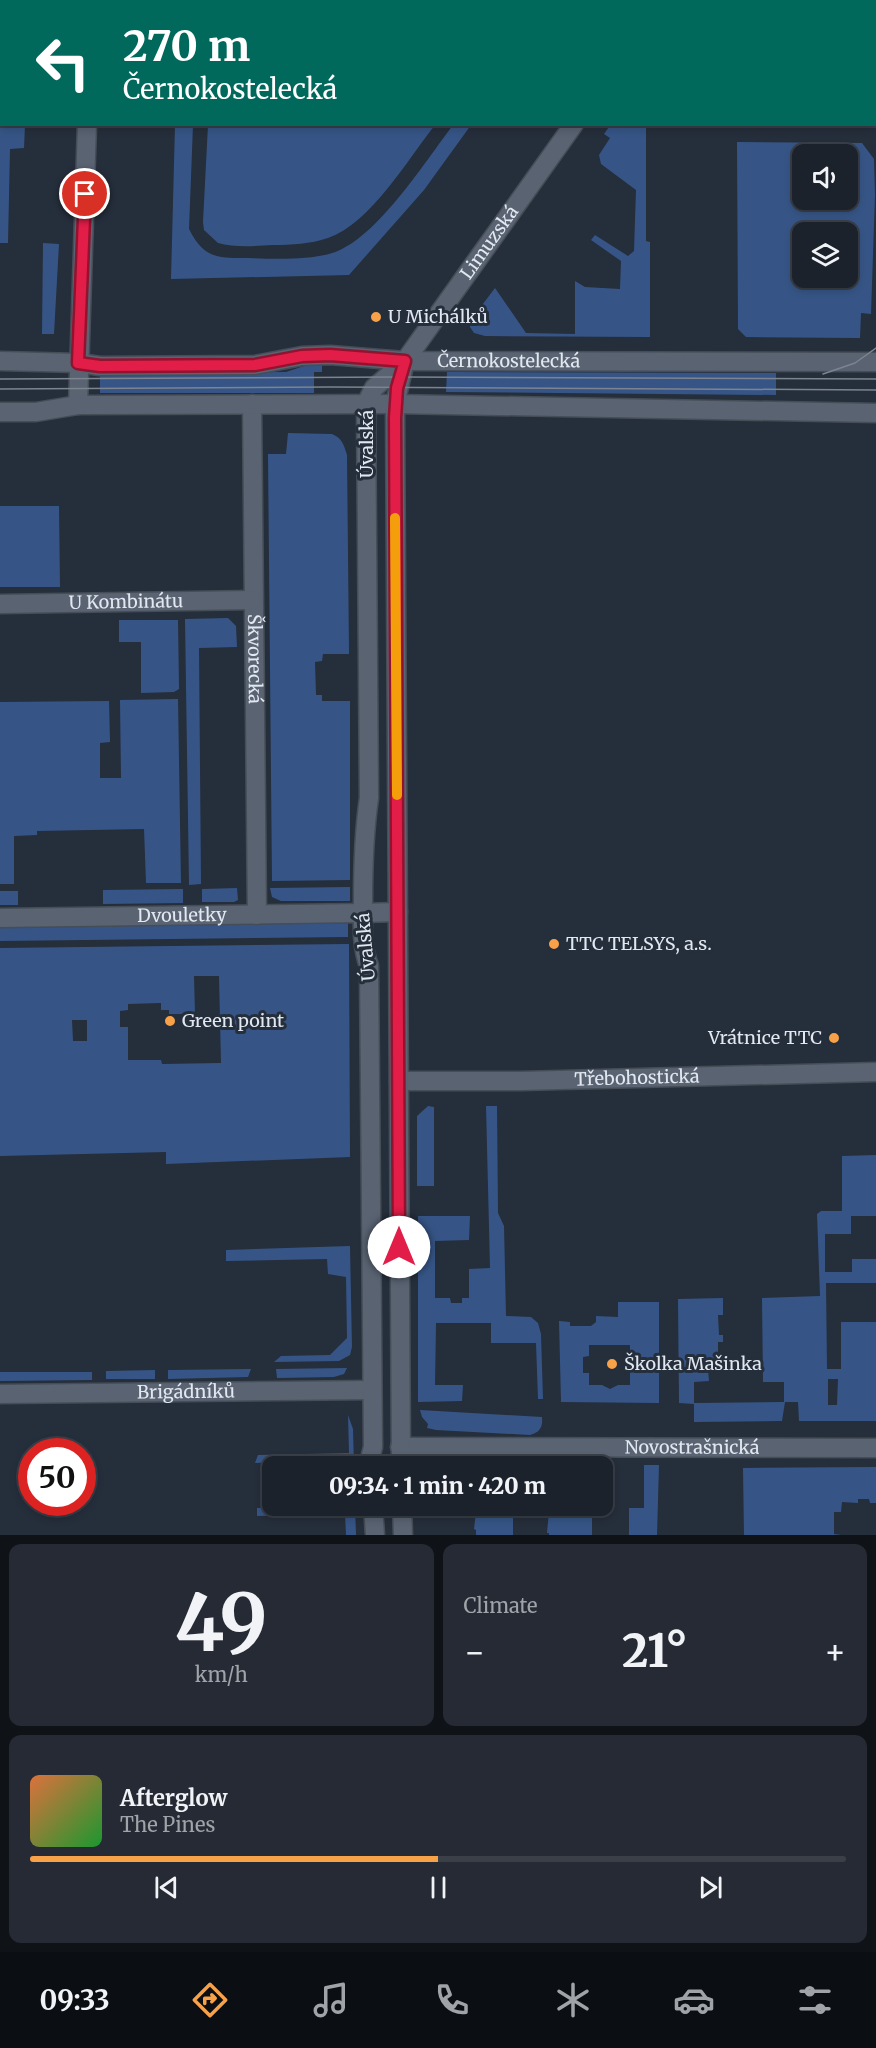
<!DOCTYPE html>
<meta charset="utf-8">
<style>
:root{--surface:#1c222c;--page:#252a34;--text:#f1f3f6;--muted:#a0a4a9;--line:#3a3f48;--accent:#f7a149}
body{margin:0;font-family:Merriweather,serif;background:var(--page);color:var(--text);height:100vh;display:flex;flex-direction:column;font-size:22px;white-space:nowrap}
*{box-sizing:border-box;margin:0}
p{font-size:20px;color:var(--muted)}
.icon{flex:none;width:33px;height:33px;fill:none;stroke:currentColor;stroke-width:2;stroke-linecap:round;stroke-linejoin:round}
.map{position:relative;height:1535px;overflow:hidden}
.side{display:flex;flex-direction:column;gap:9px;padding:9px;background:#0f1318;flex:1}
.side>*{flex:none}
.hud{position:absolute;left:0px;top:0px;width:876px;height:126px;box-shadow:0 3px 9px #0003,0 0 0 2px var(--line);background:#00695c;color:#fff;overflow:hidden}
.controls{position:absolute;left:792px;top:144px;display:grid;gap:12px}
.controls a{display:grid;place-items:center;width:66px;height:66px;border-radius:12px;background:var(--surface);box-shadow:0 3px 9px #0003,0 0 0 2px var(--line);font-size:30px}
.speed{position:absolute;left:18px;top:1438px;display:flex;gap:12px;font-size:30px;font-weight:700;text-align:center}
.speed>*{display:grid;place-content:center;width:78px;height:78px;border-radius:50%;background:var(--surface);box-shadow:0 3px 9px #0003,0 0 0 2px var(--line);line-height:1}
.speed .limit{border:9px solid #d22;background:#fff;color:#111}
.pin{position:absolute;display:grid;place-items:center;width:51px;height:51px;color:#fff;margin:-26px;border:3px solid #fff;border-radius:50%;box-shadow:0 2px 6px #0007}
.me{position:absolute;width:66px;margin:-33px;rotate:0deg;stroke-linejoin:round;filter:drop-shadow(0 0 4px #0008)}
.turn{display:flex;align-items:center;gap:21px;height:126px;padding:0 24px;font-size:27px}
.turn .icon{width:78px;height:78px;stroke-width:2.5}
.turn b{display:block;font-size:42px;line-height:51px}
.big{font-size:45px;font-weight:800;line-height:1.1}
.side .tile{flex:1;display:flex;flex-direction:column;justify-content:center;gap:9px;min-width:0;padding:0 21px;border-radius:12px;background:var(--page)}
.side .dial{align-items:center;gap:0}
.dial b{font-size:78px;line-height:1}
.song{display:flex;align-items:center;gap:18px}
.cover{width:72px;height:72px;border-radius:9px;background:linear-gradient(135deg,hsl(20 70% 55%),hsl(130 70% 35%))}
.played{height:6px;border-radius:3px;background:linear-gradient(90deg,var(--accent) 50%,var(--line) 50%)}
.keys{display:flex;justify-content:space-around;direction:ltr}
.heat{display:flex;justify-content:space-between;align-items:center;font-size:33px;direction:ltr}
.side .tiles{flex:1;display:grid;gap:9px;grid-template-columns:1fr 1fr}
.tile:last-child{grid-column:span 2}
.trip{position:absolute;left:262px;top:1456px;width:351px;height:60px;border-radius:12px;background:var(--surface);box-shadow:0 3px 9px #0003,0 0 0 2px var(--line);font-weight:800;line-height:60px;text-align:center}
.menu{display:flex;height:96px;justify-content:space-around;align-items:center;background:#0b0e12;color:var(--muted)}
.menu .icon{width:42px;height:42px}
.menu .current{color:var(--accent)}
.menu b{font-size:27px;color:var(--text)}
.map>svg:first-child{display:block}
.green{fill:#365586;fill-rule:evenodd}
.lines{fill:none;stroke-linecap:round;stroke-linejoin:round}
.street-casing{stroke:#454d57;stroke-width:21}
.secondary-casing{stroke:#454d57;stroke-width:21}
.street{stroke:#596372;stroke-width:18}
.secondary{stroke:#596372;stroke-width:18}
.tram{stroke:#7c848f;stroke-width:1.5}
.route-casing{stroke:#92132f;stroke-width:15}
.route{stroke:#e11d48;stroke-width:10}
.slow{stroke:#f59e0b;stroke-width:10}
.poi-dot{fill:#f7a149;stroke:#252e3b;stroke-width:2}
.labels{text-anchor:middle;stroke-width:6;stroke-linejoin:round;paint-order:stroke}
.street-label{font-size:18px;fill:#e2e8f1;stroke:#252e3b}
.poi-label{font-size:18px;fill:#e2e8f1;stroke:#252e3b;text-anchor:start}
</style>
<div class="map">
<svg width="876" height="1535" viewBox="0 0 876 1535">
<rect width="100%" height="100%" fill="#252e3b"/>
<path class="green" d="M 0,0 L 68,0 L 2,2 L 2,124 L 25,125 L 24,148 L 10,149 L 8,243 L 0,243 Z
M 116,0 L 371,0 L 118,2 Z
M 875,19 L 876,126 L 850,125 L 874,124 Z
M 611,124 L 646,125 L 646,241 L 650,242 L 650,337 L 485,336 L 474,333 L 470,327 L 470,321 L 495,288 L 526,333 L 575,334 L 575,281 L 585,287 L 620,289 L 621,261 L 591,240 L 595,235 L 628,256 L 634,251 L 636,190 L 601,164 L 599,155 L 610,138 L 604,134 Z
M 175,125 L 193,125 L 189,229 C 204,259 218,258 249,258 C 274,259 317,261 340,250 C 381,231 425,162 453,125 L 471,125 L 424,190 L 349,275 L 171,279 Z
M 208,125 L 208,124 L 435,125 C 408,159 370,224 328,238 C 310,244 292,245 273,245 C 256,246 235,248 218,243 L 204,230 L 203,222 Z
M 737,142 L 862,143 L 874,159 L 875,195 L 871,314 L 861,313 L 860,338 L 746,337 L 738,329 ZM 802,154 L 848,154 L 848,200 L 802,200 ZM 848,232 L 848,278 L 802,278 L 802,232 Z
M 43,243 L 59,244 L 54,334 L 42,334 Z
M 316,362 L 322,362 L 322,372 L 314,372 L 314,393 L 100,393 L 100,373 L 286,372 Z
M 447,372 L 776,373 L 776,395 L 446,392 Z
M 288,433 L 332,434 C 342,438 344,445 347,455 L 349,654 L 323,654 L 322,661 L 315,662 L 316,695 L 322,695 L 322,701 L 350,701 L 350,880 L 272,881 L 268,454 L 286,454 Z
M 0,506 L 59,506 L 60,587 L 0,587 Z
M 228,618 L 236,626 L 237,647 L 199,648 L 201,884 L 189,885 L 185,619 Z
M 119,620 L 178,620 L 179,689 L 174,692 L 141,693 L 141,642 L 119,642 Z
M 178,699 L 181,883 L 146,883 L 144,829 L 37,831 L 37,835 L 14,836 L 14,884 L 0,884 L 0,702 L 109,701 L 110,742 L 100,743 L 100,778 L 121,778 L 120,700 Z
M 350,887 L 350,901 L 281,901 L 272,897 L 270,888 Z
M 237,888 L 238,900 L 234,902 L 202,902 L 202,889 Z
M 183,889 L 183,903 L 103,904 L 103,890 Z
M 0,891 L 18,891 L 18,905 L 0,905 Z
M 348,923 L 348,937 L 0,941 L 0,927 Z
M 349,944 L 350,1157 L 166,1164 L 166,1152 L 0,1156 L 0,948 ZM 194,976 L 219,976 L 221,1063 L 162,1064 L 161,1060 L 128,1060 L 128,1027 L 120,1027 L 120,1011 L 128,1010 L 128,1004 L 161,1003 L 161,1010 L 169,1010 L 169,1014 L 195,1014 ZM 72,1020 L 87,1020 L 87,1041 L 73,1041 Z
M 428,1106 L 434,1107 L 434,1186 L 417,1186 L 417,1116 Z
M 486,1106 L 497,1106 L 498,1213 L 504,1226 L 506,1316 L 531,1317 L 538,1323 L 541,1334 L 543,1399 L 538,1399 L 536,1343 L 491,1343 L 491,1323 L 436,1323 L 435,1385 L 463,1385 L 462,1401 L 418,1402 L 418,1216 L 470,1216 L 469,1240 L 435,1241 L 435,1298 L 450,1298 L 451,1303 L 462,1303 L 462,1298 L 469,1298 L 469,1269 L 490,1268 Z
M 876,1155 L 876,1216 L 851,1216 L 851,1234 L 825,1234 L 825,1272 L 852,1272 L 852,1259 L 876,1259 L 876,1283 L 826,1283 L 827,1369 L 841,1369 L 841,1322 L 876,1322 L 876,1421 L 799,1421 L 798,1402 L 785,1402 L 782,1421 L 694,1422 L 694,1404 L 679,1403 L 678,1299 L 723,1298 L 723,1315 L 718,1315 L 719,1335 L 723,1335 L 723,1342 L 718,1342 L 718,1369 L 708,1370 L 709,1381 L 694,1382 L 694,1403 L 784,1402 L 784,1382 L 763,1382 L 762,1298 L 820,1296 L 817,1214 L 821,1211 L 842,1211 L 842,1156 ZM 828,1379 L 838,1379 L 837,1405 L 828,1405 Z
M 350,1246 L 352,1347 L 350,1355 L 339,1361 L 274,1362 L 281,1356 L 330,1355 L 347,1338 L 346,1277 L 328,1274 L 327,1259 L 226,1261 L 226,1250 Z
M 618,1302 L 659,1302 L 659,1403 L 561,1402 L 559,1321 L 570,1322 L 570,1326 L 591,1326 L 596,1322 L 596,1316 L 618,1317 ZM 589,1345 L 630,1345 L 630,1385 L 618,1385 L 610,1389 L 602,1385 L 589,1385 L 589,1373 L 583,1373 L 583,1357 L 589,1356 Z
M 347,1368 L 344,1374 L 334,1377 L 277,1378 L 276,1369 Z
M 251,1369 L 248,1377 L 168,1379 L 168,1370 Z
M 155,1370 L 155,1379 L 106,1379 L 106,1371 Z
M 0,1372 L 92,1372 L 92,1380 L 0,1381 Z
M 420,1410 L 542,1417 C 543,1427 540,1432 530,1435 L 436,1430 L 427,1428 L 428,1424 L 422,1417 Z
M 348,1415 L 353,1429 L 354,1467 L 349,1467 L 348,1460 L 255,1463 L 258,1455 L 349,1453 Z
M 493,1456 L 539,1458 L 543,1460 L 544,1467 L 486,1467 L 487,1458 Z
M 644,1465 L 659,1465 L 657,1535 L 629,1535 L 629,1508 L 644,1508 Z
M 876,1467 L 876,1503 L 870,1503 L 869,1499 L 858,1499 L 858,1503 L 842,1502 L 841,1512 L 834,1512 L 834,1534 L 841,1535 L 744,1535 L 743,1468 Z
M 355,1506 L 356,1535 L 346,1535 L 345,1514 L 257,1516 L 257,1508 Z
M 592,1510 L 592,1535 L 549,1535 L 549,1533 L 547,1533 L 549,1511 Z
M 513,1511 L 513,1535 L 476,1535 L 476,1530 L 474,1529 L 476,1512 Z"/>
<g class="lines">
<defs>
<g id="street">
<path d="M 90,0 L 90,2"/>
<path d="M 618,0 L 618,2"/>
<path id="s1" d="M 252,404 L 257,915"/>
<path d="M 78,405 L 87,124"/>
<path id="s2" d="M 0,604 L 253,600"/>
<path id="s3" d="M 0,918 L 363,913"/>
<path id="s4" d="M 399,1081 L 521,1081 L 876,1072"/>
<path id="s5" d="M 0,1394 L 372,1390"/>
<path id="s6" d="M 400,1447 L 876,1448"/>
</g>
<g id="secondary">
<path d="M 668,2 L 669,0"/>
<path id="s7" d="M 0,361 L 79,363 L 100,366 L 255,365 L 302,356 L 330,355 L 405,361 L 876,362"/>
<path d="M 0,412 L 36,412 L 78,405 L 395,404 L 876,413"/>
<path d="M 363,913 L 398,912"/>
<path id="s8" d="M 368,1467 L 373,1447 L 369,966 C 361,945 363,923 363,901 C 363,866 364,832 369,798 L 366,404 L 374,388 L 405,361 L 574,124"/>
<path d="M 401,1467 L 395,404 L 405,361"/>
<path d="M 373,1506 L 375,1535"/>
<path d="M 402,1506 L 403,1535"/>
</g>
</defs>
<use href="#street" class="street-casing"/>
<use href="#secondary" class="secondary-casing"/>
<use href="#street" class="street"/>
<use href="#secondary" class="secondary"/>
<path class="tram" d="M 823,374 L 855,363 L 876,348
M 0,379 L 400,377 L 876,379
M 0,389 L 330,387 L 876,390"/>
</g>
<g class="lines">
<defs>
<path id="route" d="M 85,194 L 78,363 L 100,366 L 255,365 L 302,356 L 330,355 L 405,361 L 397,388 L 395,418 L 399,1247"/>
</defs>
<use href="#route" class="route-casing"/>
<use href="#route" class="route"/>
<path class="slow" d="M 395,518 L 397,795"/>
</g>
<g class="poi-dot">
<circle cx="376" cy="317" r="6"/>
<circle cx="554" cy="944" r="6"/>
<circle cx="170" cy="1021" r="6"/>
<circle cx="834" cy="1038" r="6"/>
<circle cx="612" cy="1364" r="6"/>
</g>
<g class="labels">
<g class="street-label">
<text dy="6" stroke="none"><textPath href="#s8" startOffset="1269">Limuzská</textPath></text>
<text dy="6" stroke="none"><textPath href="#s7" startOffset="510">Černokostelecká</textPath></text>
<text transform="translate(367 444) rotate(-90)" y="6">Úvalská</text>
<text dy="6" stroke="none"><textPath href="#s2" startOffset="126">U Kombinátu</textPath></text>
<text dy="6" stroke="none"><textPath href="#s1" startOffset="255">Škvorecká</textPath></text>
<text dy="6" stroke="none"><textPath href="#s3" startOffset="182">Dvouletky</textPath></text>
<text transform="translate(366 947) rotate(-95)" y="6">Úvalská</text>
<text dy="6" stroke="none"><textPath href="#s4" startOffset="238">Třebohostická</textPath></text>
<text dy="6" stroke="none"><textPath href="#s5" startOffset="186">Brigádníků</textPath></text>
<text dy="6" stroke="none"><textPath href="#s6" startOffset="292">Novostrašnická</textPath></text>
</g>
<g class="poi-label">
<text x="388" y="323">U Michálků</text>
<text x="566" y="950">TTC TELSYS, a.s.</text>
<text x="182" y="1027">Green point</text>
<text x="822" y="1044" text-anchor="end">Vrátnice TTC</text>
<text x="624" y="1370">Školka Mašinka</text>
</g>
</g>
</svg>
<div class="controls">
<a><svg class="icon" aria-label="sound" viewBox="0 0 24 24"><path d="M4 9h4l5-4v14l-5-4H4zM17 9q2 3 0 6"/></svg></a>
<a><svg class="icon" aria-label="layers" viewBox="0 0 24 24"><path d="M12 4l9 5-9 5-9-5zM3 14l9 5 9-5"/></svg></a>
</div>
<div class="speed"><div class="limit">50</div></div>
<div class="pin" style="left:85px;top:194px;background:#d93025"><svg class="icon" aria-label="arrive" viewBox="0 0 24 24"><path d="M6 21V4h12l-3 4 3 4H6"/></svg></div>
<svg class="me" style="left:399px;top:1247px" viewBox="-20 -20 40 40"><circle r="19" fill="#fff"/><path d="M0-13L10 11 0 6-10 11z" fill="#e11d48"/></svg>
<div class="trip">09:34 · 1 min · 420 m</div>
<div class="hud">
<div class="turn"><svg class="icon" aria-label="left" viewBox="0 0 24 24"><path d="M17 20v-9H6M10 6l-5 5 5 5"/></svg><div><b>270 m</b>Černokostelecká</div></div>
</div>
</div>
<section class="side">
<div class="tiles">
<div class="tile dial"><b>49</b><p>km/h</p></div>
<div class="tile"><p>Climate</p>
<div class="heat"><a>−</a><b class="big">21°</b><a>+</a></div>
</div>
<div class="tile">
<div class="song"><i class="cover"></i><div><b>Afterglow</b><p>The Pines</p></div></div>
<div class="played"></div>
<div class="keys"><svg class="icon" aria-label="previous" viewBox="0 0 24 24"><path d="M18 5L8 12l10 7zM5 5v14"/></svg><svg class="icon" aria-label="pause" viewBox="0 0 24 24"><path d="M8 5v14M16 5v14"/></svg><svg class="icon" aria-label="next" viewBox="0 0 24 24"><path d="M6 5l10 7-10 7zM19 5v14"/></svg></div>
</div>
</div>
</section>
<nav class="menu">
<b>09:33</b>
<svg class="icon current" aria-label="directions" viewBox="0 0 24 24"><path d="M12 3l9 9-9 9-9-9zM9 14v-3h6M13 9l2 2-2 2"/></svg>
<svg class="icon" aria-label="music" viewBox="0 0 24 24"><path d="M9 18V5l10-2v13"/><circle cx="6" cy="18" r="3"/><circle cx="16" cy="16" r="3"/></svg>
<svg class="icon" aria-label="phone" viewBox="0 0 24 24"><path d="M5 4h4l2 5-3 2q2 4 5 5l2-3 5 2v4C11 20 4 13 5 4z"/></svg>
<svg class="icon" aria-label="climate" viewBox="0 0 24 24"><path d="M12 3v18M4 7l16 10M4 17L20 7"/></svg>
<svg class="icon" aria-label="car" viewBox="0 0 24 24"><path d="M5 17H2v-5l4-1 3-4h7l3 4 3 1v5h-3M9 17h6M6 11h13"/><circle cx="7" cy="17" r="2"/><circle cx="17" cy="17" r="2"/></svg>
<svg class="icon" aria-label="filters" viewBox="0 0 24 24"><path d="M4 7h16M4 17h16"/><circle cx="9" cy="7" r="2"/><circle cx="15" cy="17" r="2"/></svg>
</nav>
